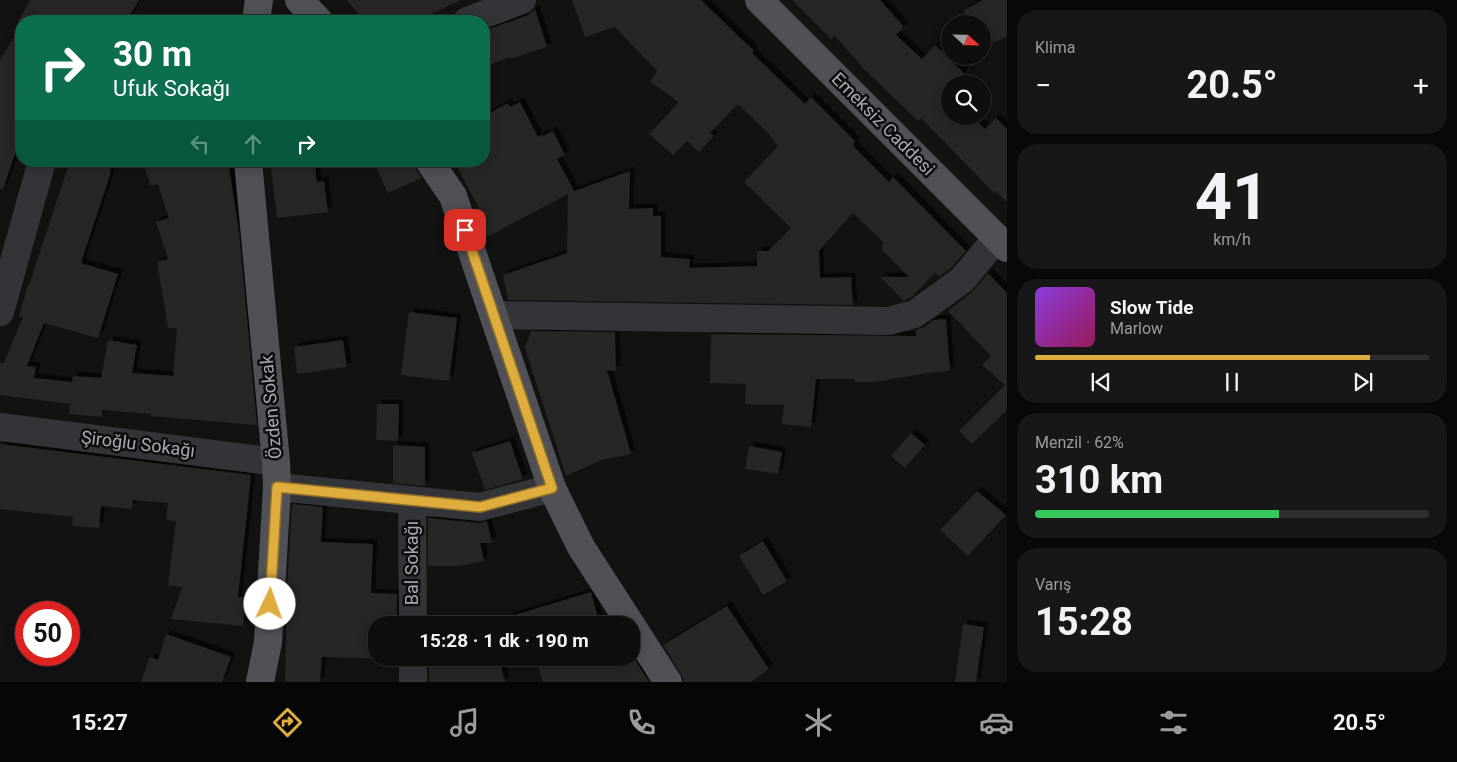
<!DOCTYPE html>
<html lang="tr">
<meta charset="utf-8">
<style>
:root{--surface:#0e0e0e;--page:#171717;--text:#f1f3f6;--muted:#9b9c9e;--line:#2e2e2e;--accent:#dfac3e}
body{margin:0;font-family:Roboto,sans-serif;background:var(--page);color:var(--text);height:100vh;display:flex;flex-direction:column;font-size:19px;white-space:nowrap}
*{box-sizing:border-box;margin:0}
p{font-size:16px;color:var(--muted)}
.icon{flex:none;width:28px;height:28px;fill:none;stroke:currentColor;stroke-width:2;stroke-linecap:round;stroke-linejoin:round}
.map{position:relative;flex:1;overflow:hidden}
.panel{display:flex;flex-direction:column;gap:10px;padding:10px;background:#080808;width:450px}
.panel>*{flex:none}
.top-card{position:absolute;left:15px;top:15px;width:475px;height:152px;border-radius:20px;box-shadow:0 2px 12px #0003,0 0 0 1px var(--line);background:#0b6e4f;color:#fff;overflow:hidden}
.needle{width:32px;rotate:112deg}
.buttons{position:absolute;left:941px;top:15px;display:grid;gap:10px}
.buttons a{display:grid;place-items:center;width:50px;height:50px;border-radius:50%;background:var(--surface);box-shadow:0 2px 12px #0003,0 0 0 1px var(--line);font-size:25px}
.speed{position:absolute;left:15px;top:601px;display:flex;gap:10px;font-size:25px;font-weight:700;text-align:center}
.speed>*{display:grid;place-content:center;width:65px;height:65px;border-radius:50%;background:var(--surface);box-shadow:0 2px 12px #0003,0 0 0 1px var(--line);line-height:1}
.speed .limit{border:8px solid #d22;background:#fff;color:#111}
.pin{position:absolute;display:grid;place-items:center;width:42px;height:42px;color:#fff;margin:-21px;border-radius:10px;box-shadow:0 2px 8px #0006}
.me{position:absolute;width:55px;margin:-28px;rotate:3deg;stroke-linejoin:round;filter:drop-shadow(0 0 4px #0008)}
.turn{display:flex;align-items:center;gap:18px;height:105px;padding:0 15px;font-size:22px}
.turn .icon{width:65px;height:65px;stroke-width:2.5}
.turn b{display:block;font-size:35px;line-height:42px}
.lanes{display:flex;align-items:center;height:48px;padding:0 15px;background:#0003;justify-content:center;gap:25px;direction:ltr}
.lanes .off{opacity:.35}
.big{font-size:38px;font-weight:700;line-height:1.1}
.panel .widget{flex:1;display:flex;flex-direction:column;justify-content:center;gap:8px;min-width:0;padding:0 18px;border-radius:20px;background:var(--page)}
.panel .dial{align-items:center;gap:0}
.dial b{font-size:65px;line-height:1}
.song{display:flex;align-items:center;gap:15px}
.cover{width:60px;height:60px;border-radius:8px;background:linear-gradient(135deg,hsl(270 70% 55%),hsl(330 70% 35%))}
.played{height:5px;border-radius:2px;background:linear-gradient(90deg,var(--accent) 85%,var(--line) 85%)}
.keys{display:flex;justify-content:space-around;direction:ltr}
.heat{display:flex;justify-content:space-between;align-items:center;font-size:28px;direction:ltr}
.charge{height:8px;border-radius:4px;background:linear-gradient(90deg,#34c759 62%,var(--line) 0)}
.trip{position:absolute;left:368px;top:616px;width:272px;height:50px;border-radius:20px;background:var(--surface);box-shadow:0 2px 12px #0003,0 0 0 1px var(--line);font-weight:700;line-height:50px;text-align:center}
.menu{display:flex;height:80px;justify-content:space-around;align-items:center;background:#060606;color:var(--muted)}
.menu .icon{width:35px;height:35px}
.menu .current{color:var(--accent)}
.menu b{font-size:22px;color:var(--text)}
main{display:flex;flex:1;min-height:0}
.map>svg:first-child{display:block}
.building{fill:#252527;filter:url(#shadow)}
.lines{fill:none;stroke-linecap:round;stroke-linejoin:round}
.minor{stroke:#333438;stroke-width:28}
.major{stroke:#4f5156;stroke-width:28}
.route-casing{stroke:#917028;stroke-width:12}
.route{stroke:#dfac3e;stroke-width:9}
.labels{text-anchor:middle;stroke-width:5;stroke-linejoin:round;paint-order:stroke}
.street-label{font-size:18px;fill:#a5a9b2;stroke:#0d0d0e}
</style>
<main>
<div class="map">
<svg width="1007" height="682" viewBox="0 0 1007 682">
<defs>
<filter id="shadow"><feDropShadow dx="4.5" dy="-4.5" stdDeviation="0" flood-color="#0009"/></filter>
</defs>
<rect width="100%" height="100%" fill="#121213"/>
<path class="building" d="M 31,0 L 139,0 L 127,21 L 18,21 Z
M 347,0 L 461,0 L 417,21 L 364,21 Z
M 572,0 L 701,0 L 754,51 L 752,53 L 805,104 L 811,97 L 855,141 L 853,146 L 889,182 L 893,177 L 966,251 L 951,268 L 939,277 L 935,273 L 913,296 L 904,301 L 880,277 L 909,277 L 882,250 L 883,242 L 853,213 L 819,251 L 820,278 L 851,277 L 853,305 L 508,300 L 503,275 L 567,253 L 568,194 L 485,238 L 474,210 L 479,208 L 455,163 L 450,165 L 448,161 L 484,161 L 484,116 L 508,103 L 510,107 L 520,102 L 538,137 L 543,134 L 543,136 L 553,131 L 565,155 L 557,159 L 574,191 L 630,171 L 629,209 L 653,208 L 653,216 L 661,216 L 661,257 L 690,259 L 689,268 L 757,266 L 757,251 L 768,251 L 791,228 L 744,182 L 778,146 L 771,138 L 772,137 L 738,104 L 710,133 L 714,136 L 699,152 L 687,141 L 673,155 L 649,134 L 679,102 L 650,82 L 657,71 L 615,27 L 585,37 Z
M 792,0 L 880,0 L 904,27 L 896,35 L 922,59 L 935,45 L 964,73 L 954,84 L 950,84 L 950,116 L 972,116 L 985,129 L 996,118 L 1007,129 L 1007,202 L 995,191 L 994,193 L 921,118 L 918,121 L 865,70 L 835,36 L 831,39 Z
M 983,0 L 1007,0 L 1007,37 L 982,47 L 982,24 L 969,24 L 964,10 Z
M 535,9 L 547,47 L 510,59 L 510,57 L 484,67 L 484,31 L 528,15 Z
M 21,26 L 21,136 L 3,189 L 0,189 L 0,60 Z
M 70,161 L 111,161 L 110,175 L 81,263 L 118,274 L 98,338 L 44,323 L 27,366 L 36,367 L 34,378 L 72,382 L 73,376 L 101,378 L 108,340 L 137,345 L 132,373 L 173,376 L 177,328 L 168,328 L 157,262 L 168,259 L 156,222 L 169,218 L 158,184 L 151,186 L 142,161 L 228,161 L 239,232 L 257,425 L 151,416 L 151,414 L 102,410 L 102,417 L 69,414 L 70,404 L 0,395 L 0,363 L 4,363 L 23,317 L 19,316 L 28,285 L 29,285 Z
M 270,161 L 314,161 L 317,182 L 324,181 L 328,212 L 277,218 Z
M 373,161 L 414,161 L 416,169 L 422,178 L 388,193 Z
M 988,273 L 1007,293 L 1007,410 L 972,444 L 959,431 L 1005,385 L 982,365 L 991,356 L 948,311 L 974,290 Z
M 409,312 L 457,318 L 449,381 L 401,375 Z
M 946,319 L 950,371 L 928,373 L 875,382 L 855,382 L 855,379 L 816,379 L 811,427 L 782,424 L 784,405 L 745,404 L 746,384 L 710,383 L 711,334 L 916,336 L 916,330 L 924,327 L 933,320 Z
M 531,331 L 615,332 L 616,371 L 607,370 L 631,454 L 602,460 L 566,476 L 525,348 Z
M 343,340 L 347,367 L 297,374 L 294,347 Z
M 377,404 L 399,404 L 398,441 L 376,440 Z
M 911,433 L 925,445 L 905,468 L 891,456 Z
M 510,441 L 523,479 L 485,490 L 472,453 Z
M 0,444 L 251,475 L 238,597 L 246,597 L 243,626 L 171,619 L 182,587 L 168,585 L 176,521 L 166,520 L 168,503 L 133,500 L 132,509 L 101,506 L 99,528 L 72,526 L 73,517 L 0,509 Z
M 393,445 L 425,447 L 425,486 L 393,483 Z
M 749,446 L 782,452 L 778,474 L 745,469 Z
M 977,491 L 1006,515 L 968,556 L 940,530 Z
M 292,504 L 323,507 L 321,542 L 373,544 L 371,593 L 397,594 L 397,625 L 376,625 L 376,658 L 397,658 L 397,659 L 322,657 L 320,682 L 285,682 L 287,592 Z
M 428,518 L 478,523 L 487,521 L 492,543 L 480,543 L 484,561 L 460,566 L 428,566 Z
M 763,541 L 787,581 L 763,595 L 739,556 Z
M 591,592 L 598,618 L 603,625 L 511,625 L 508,617 Z
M 727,606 L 769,669 L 751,682 L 684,682 L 681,674 L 663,645 Z
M 963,624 L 984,627 L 976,682 L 955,682 Z
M 166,634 L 231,657 L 222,682 L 141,682 L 150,657 L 158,660 Z
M 429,658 L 499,658 L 505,682 L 429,682 Z
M 522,658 L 634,658 L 649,682 L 543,682 L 537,663 Z"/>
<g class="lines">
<path class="minor" d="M 467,21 L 522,0
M 0,312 L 42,161
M 494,315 L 889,321 L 915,314 L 962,280 L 997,238
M 0,427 L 276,462
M 277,487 L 480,507 L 552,488
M 412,501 L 413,625
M 413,658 L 413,682"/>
<path class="major" d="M 299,0 L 319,21
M 759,0 L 1007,248
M 256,21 L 259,0
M 248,161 L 276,462 L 277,487 L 268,642 L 260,682
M 429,161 L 453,196 L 552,488 L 581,547 L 668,682"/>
</g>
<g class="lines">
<defs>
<path id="route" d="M 270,604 L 277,487 L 480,507 L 552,488 L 465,230"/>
</defs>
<use href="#route" class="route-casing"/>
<use href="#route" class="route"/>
</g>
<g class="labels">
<g class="street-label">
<text transform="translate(883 124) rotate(45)" y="6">Emeksiz Caddesi</text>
<text transform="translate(271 407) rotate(-95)" y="6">Özden Sokak</text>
<text transform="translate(138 444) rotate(7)" y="6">Şiroğlu Sokağı</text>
<text transform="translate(412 563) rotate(-90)" y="6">Bal Sokağı</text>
</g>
</g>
</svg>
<div class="buttons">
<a><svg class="needle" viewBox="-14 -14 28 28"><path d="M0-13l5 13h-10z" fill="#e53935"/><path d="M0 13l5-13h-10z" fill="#9b9c9e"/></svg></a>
<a><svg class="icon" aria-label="search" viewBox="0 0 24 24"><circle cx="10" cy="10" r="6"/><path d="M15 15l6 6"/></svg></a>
</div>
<div class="speed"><div class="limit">50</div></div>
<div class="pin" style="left:465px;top:230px;background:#d93025"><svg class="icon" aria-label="arrive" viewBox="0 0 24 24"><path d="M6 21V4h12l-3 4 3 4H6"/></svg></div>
<svg class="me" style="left:270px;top:604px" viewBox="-20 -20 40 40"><circle r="19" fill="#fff"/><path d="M0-13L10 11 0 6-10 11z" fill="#dfac3e"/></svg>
<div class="trip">15:28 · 1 dk · 190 m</div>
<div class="top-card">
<div class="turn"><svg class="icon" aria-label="right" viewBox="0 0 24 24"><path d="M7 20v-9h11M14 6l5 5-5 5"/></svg><div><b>30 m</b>Ufuk Sokağı</div></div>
<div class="lanes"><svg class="icon off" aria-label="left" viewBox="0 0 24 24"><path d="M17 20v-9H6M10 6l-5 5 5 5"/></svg><svg class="icon off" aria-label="ahead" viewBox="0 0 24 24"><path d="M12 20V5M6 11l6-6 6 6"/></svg><svg class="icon" aria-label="right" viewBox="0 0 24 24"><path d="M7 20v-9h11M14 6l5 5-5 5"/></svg></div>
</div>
</div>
<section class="panel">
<div class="widget"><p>Klima</p>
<div class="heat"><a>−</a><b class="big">20.5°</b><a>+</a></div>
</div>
<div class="widget dial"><b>41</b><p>km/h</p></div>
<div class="widget">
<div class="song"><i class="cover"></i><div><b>Slow Tide</b><p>Marlow</p></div></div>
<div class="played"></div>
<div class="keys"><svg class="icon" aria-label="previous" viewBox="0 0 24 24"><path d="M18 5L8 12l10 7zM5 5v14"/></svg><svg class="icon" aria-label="pause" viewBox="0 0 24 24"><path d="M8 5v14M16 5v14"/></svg><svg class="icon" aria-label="next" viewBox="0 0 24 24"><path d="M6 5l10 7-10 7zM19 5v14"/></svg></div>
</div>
<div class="widget"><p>Menzil · 62%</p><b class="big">310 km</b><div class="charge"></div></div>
<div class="widget"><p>Varış</p><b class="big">15:28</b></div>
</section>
</main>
<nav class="menu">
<b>15:27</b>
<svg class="icon current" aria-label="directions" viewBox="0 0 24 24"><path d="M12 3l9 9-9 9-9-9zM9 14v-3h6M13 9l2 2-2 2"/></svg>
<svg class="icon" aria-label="music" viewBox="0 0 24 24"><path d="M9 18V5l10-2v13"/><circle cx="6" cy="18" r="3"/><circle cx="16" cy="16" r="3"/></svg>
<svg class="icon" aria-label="phone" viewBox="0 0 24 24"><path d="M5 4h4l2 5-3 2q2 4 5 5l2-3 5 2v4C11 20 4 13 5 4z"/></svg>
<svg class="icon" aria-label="climate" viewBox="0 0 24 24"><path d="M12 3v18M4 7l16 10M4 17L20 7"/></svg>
<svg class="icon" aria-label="car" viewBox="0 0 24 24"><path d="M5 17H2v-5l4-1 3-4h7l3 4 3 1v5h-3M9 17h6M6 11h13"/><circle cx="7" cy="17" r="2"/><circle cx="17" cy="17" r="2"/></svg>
<svg class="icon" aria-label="filters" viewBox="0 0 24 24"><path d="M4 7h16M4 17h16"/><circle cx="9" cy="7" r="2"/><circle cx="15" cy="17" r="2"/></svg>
<b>20.5°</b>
</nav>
